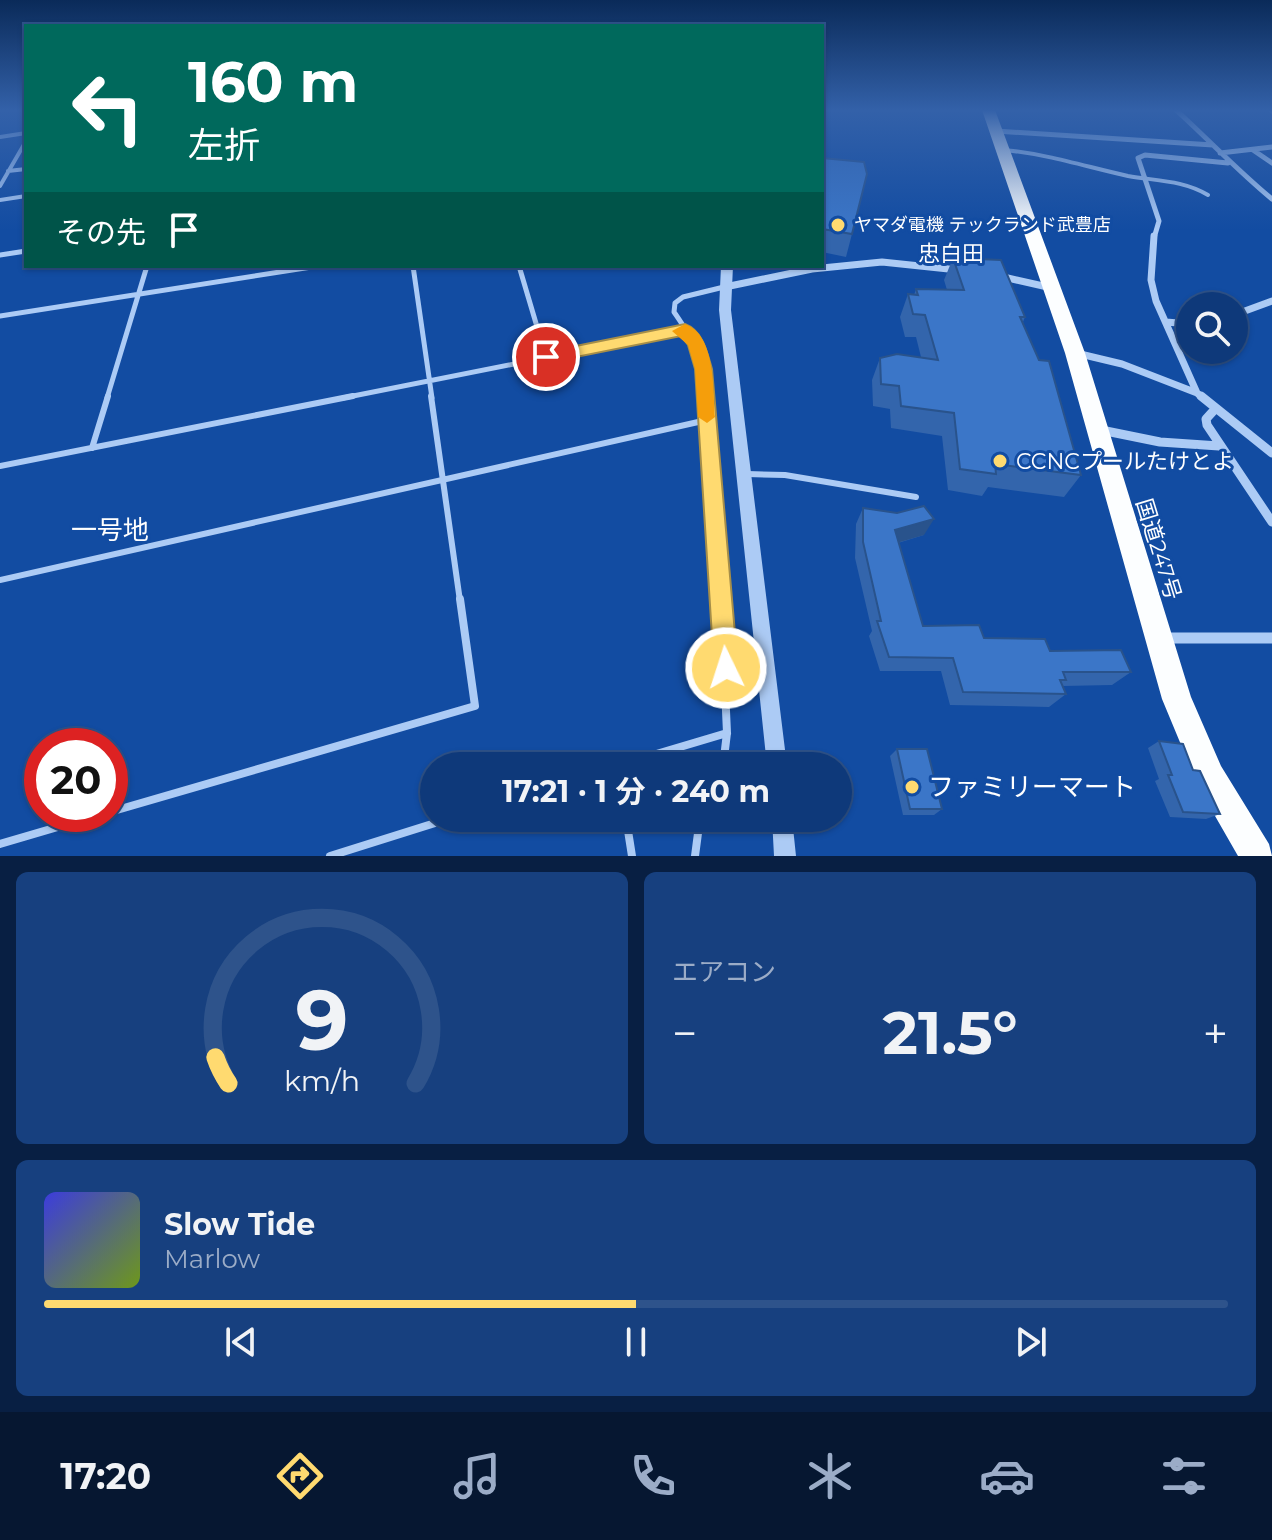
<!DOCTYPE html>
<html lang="ja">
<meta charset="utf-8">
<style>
:root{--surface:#0e397a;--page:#17407f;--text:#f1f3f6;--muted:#9bacc7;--line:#2e538b;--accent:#ffda70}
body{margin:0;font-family:Montserrat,"Noto Sans JP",sans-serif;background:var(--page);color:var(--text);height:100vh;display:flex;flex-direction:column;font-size:30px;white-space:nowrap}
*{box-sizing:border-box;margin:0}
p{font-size:26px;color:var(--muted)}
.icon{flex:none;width:44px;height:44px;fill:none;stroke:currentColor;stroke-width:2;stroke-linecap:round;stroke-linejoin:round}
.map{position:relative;height:856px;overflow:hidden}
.drawer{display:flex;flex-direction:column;gap:16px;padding:16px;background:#081f43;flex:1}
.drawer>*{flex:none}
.banner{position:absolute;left:24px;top:24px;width:800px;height:244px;border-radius:0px;box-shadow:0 2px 6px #0004,0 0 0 2px var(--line);background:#00695c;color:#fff;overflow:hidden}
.buttons{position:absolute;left:1176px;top:292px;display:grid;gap:16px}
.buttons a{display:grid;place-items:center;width:72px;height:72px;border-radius:50%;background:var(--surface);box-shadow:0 2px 6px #0004,0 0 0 2px var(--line);font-size:40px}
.speed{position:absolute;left:24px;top:728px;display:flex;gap:16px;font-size:40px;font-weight:700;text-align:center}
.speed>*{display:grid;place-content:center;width:104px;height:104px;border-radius:50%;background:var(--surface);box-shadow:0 2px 6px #0004,0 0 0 2px var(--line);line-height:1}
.speed .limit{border:12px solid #d22;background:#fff;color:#111}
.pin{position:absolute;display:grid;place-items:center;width:68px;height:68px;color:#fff;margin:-34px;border:4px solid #fff;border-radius:50%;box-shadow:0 2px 8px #0007}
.me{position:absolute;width:88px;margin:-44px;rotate:356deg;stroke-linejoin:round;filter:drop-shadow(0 0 6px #0008)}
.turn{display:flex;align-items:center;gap:28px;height:168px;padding:0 32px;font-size:36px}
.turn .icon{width:104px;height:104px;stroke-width:2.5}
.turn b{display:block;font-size:56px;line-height:68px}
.then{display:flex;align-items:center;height:76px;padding:0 32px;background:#0003;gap:16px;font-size:30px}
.big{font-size:60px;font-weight:700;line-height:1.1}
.drawer .tile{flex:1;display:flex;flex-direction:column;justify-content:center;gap:12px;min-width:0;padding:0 28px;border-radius:12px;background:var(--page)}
.drawer .dial{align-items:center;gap:0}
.dial svg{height:208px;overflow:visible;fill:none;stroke:var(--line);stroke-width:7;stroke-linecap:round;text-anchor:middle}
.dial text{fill:var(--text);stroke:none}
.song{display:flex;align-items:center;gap:24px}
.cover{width:96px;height:96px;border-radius:12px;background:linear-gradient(135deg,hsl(240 70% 55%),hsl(80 70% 35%))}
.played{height:8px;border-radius:4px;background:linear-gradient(90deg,var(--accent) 50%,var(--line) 50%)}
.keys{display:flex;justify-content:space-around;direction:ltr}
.heat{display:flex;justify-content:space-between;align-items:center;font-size:44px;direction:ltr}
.drawer .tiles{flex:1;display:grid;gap:16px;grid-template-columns:1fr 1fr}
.tile:last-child{grid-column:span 2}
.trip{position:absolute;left:420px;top:752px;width:432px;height:80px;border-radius:40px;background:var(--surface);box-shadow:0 2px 6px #0004,0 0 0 2px var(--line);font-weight:700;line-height:80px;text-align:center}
.tab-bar{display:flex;height:128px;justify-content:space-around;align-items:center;background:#061731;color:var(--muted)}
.tab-bar .icon{width:56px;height:56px}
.tab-bar .on{color:var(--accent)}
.tab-bar b{font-size:36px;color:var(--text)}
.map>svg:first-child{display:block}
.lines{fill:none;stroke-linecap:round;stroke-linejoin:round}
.service-far3{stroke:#accbf5;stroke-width:4}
.service-far2{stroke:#accbf5;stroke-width:5}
.service-far1{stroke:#accbf5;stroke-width:6}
.service{stroke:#accbf5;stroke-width:8}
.minor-far3{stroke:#accbf5;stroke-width:5}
.minor-far2{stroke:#accbf5;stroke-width:7}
.minor-far1{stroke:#accbf5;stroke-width:9}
.minor{stroke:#accbf5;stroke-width:11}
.tertiary{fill:#accbf5;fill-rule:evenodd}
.trunk{fill:#fcfeff;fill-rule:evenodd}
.wall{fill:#3365ac}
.shaded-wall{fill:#29538c}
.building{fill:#3b76c8;stroke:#29538c;stroke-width:2}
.route{fill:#ffda70;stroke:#a68e49;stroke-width:2}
.slow{fill:#f59e0b}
.poi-dot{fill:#ffda70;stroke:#124ca2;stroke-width:3}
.labels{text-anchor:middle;stroke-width:6;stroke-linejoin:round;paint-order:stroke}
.far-poi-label{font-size:18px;fill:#fff;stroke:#124ca2;text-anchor:start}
.far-quarter-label{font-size:22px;fill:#fff;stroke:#124ca2}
.poi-label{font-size:22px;fill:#fff;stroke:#124ca2;text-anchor:start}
.street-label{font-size:22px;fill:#fff;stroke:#124ca2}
.quarter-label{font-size:26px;fill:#fff;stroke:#124ca2}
.near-poi-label{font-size:26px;fill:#fff;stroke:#124ca2;text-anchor:start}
</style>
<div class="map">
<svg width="1272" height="856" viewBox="0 0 1272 856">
<rect width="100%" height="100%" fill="#124ca2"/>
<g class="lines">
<path class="service-far3" d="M 0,137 L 26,133
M 1004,150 C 1047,154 1087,167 1128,176 C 1156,181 1183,180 1208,195
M 8,171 L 26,169
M 0,186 L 26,141
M 0,200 L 26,196"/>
<path class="service-far2" d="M 0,255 L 26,251
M 413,266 L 432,398
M 519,266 L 546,357
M 0,316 L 318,266
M 107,398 L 147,266
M 343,398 L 685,330
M 705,398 C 702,357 697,345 674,312 L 675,303 L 683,297 L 724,287"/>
<path class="service-far1" d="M 431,396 L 460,601
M 705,396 L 721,601
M 92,448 L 108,396
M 0,466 L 353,396
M 747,474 L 785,475 L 916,497
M 0,580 L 707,420"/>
<path class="service" d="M 721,599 L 727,733 L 723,766
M 616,766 L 727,733
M 110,812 L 475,706 L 460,599
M 626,818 L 632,856
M 0,844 L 102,814
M 330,856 L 451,818
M 695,856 L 700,818"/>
<path class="minor-far3" d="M 1176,110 C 1209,140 1238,171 1272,199
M 996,131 L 1213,145
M 1253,150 L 1272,163
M 1220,153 L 1272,147
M 1154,238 L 1159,221 L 1138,158 L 1145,155 L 1228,163"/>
<path class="minor-far2" d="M 1154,236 L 1151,280 L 1156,301 L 1197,393 L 1203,398
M 999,276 L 1052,288
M 725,287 L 812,269 L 882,262 L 958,270
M 1234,315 L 1272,301
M 1166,322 L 1190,324
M 1076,353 L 1122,364 L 1197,393"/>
<path class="minor-far1" d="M 1201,396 L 1272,453
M 1216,408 L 1206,419 L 1207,425 L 1272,522
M 1101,430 L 1160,442 L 1219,446"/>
<path class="minor" d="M 1163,638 L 1272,638"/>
<path class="tertiary" d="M 1267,110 L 1272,110 L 1272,114 Z
M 721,266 L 733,266 L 731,310 L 787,766 L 767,766 L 719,310 Z
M 772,818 L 792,818 L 796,856 L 774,856 Z"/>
<path class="trunk" d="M 982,110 L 995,110 L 1085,353 L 1191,697 L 1221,766 L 1269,844 L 1272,856 L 1238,856 L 1199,788 L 1162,699 L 1065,353 Z"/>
</g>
<path class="wall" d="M 822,158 L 852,234 L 846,257 L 822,252 Z
M 953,258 L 1025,317 L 1023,322 L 1081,475 L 1064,497 L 988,487 L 982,496 L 948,490 L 942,436 L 891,428 L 890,409 L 873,406 L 872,380 L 880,358 L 921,357 L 916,337 L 905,337 L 900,317 L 908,294 L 914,295 L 916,289 L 947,290 L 944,280 Z
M 863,508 L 924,535 L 898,543 L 923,626 L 1050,651 L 1131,672 L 1112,685 L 1063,686 L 1066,694 L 1049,707 L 950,705 L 941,671 L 880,671 L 869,636 L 872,631 L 855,558 L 856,524 Z
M 1159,741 L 1193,770 L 1220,814 L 1206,819 L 1170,817 L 1155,781 L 1159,779 L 1148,748 Z
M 897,749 L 942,809 L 934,815 L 903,815 L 890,756 Z"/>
<path class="shaded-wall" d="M 934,519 L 924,535 L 886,546 L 895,530 Z"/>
<path class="building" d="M 822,158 L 864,162 L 867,174 L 852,234 L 822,229 Z
M 953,258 L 1001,260 L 1025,317 L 1020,317 L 1039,360 L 1049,361 L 1081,475 L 995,464 L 996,474 L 960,469 L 954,413 L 901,406 L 899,386 L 881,384 L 880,358 L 897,354 L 938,360 L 925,315 L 913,314 L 908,294 L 918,295 L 916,289 L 964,290 Z
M 924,506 L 934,519 L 895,530 L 923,626 L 979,625 L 984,638 L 1045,639 L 1050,651 L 1121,650 L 1131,672 L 1063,672 L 1066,680 L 1060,680 L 1066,694 L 963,692 L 953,658 L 889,657 L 877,621 L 881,621 L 863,542 L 863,508 L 897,513 Z
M 1159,741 L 1183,744 L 1193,770 L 1200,771 L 1220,814 L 1183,812 L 1168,775 L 1172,775 Z
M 897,749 L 927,749 L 942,809 L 910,809 Z"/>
<linearGradient id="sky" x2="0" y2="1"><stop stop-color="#0a2a59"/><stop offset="0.48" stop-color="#3361a9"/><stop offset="1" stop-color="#3361a9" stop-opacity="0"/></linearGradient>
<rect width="1272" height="230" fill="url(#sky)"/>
<path class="route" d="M 685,324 C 703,331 707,352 712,369 L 738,668 L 734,676 L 726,679 L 718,676 L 714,668 L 695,369 L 688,345 L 681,336 L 546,363 L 538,357 L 546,352 Z"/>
<path class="slow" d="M 685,324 C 716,335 713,390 715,417 L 707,423 L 698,417 L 695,369 L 688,345 L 672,331 Z"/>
<g class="poi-dot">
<circle cx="838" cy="225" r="8"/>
<circle cx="1000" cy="461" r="8"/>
<circle cx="912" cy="787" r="8"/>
</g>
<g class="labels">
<g class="far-poi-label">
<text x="854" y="231">ヤマダ電機 テックランド武豊店</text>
</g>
<g class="far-quarter-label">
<text x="951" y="261">忠白田</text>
</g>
<g class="poi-label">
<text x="1016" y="469">CCNCプールたけとよ</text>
</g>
<g class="street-label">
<text transform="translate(1159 549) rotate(73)" y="8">国道247号</text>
</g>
<g class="quarter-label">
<text x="110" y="539">一号地</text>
</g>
<g class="near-poi-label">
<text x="928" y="796">ファミリーマート</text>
</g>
</g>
</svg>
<div class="buttons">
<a><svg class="icon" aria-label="search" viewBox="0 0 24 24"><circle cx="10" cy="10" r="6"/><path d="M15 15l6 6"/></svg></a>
</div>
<div class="speed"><div class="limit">20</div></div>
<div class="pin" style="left:546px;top:357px;background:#d93025"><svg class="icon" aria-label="arrive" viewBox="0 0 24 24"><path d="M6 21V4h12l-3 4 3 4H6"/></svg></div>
<svg class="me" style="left:726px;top:668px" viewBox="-20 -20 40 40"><circle r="17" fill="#ffda70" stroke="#fff" stroke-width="3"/><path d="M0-11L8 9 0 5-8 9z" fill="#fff"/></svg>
<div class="trip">17:21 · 1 分 · 240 m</div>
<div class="banner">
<div class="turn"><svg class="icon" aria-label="left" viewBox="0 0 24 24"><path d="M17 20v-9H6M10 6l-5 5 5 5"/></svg><div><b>160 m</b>左折</div></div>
<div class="then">その先<svg class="icon" aria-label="arrive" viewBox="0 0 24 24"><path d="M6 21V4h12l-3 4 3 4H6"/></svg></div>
</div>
</div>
<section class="drawer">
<div class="tiles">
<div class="tile dial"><svg viewBox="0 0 100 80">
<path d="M14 69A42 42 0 1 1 86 69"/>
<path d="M14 69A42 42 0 0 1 9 59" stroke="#ffda70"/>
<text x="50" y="56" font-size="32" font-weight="700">9</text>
<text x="50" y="72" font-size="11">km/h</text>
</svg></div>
<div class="tile"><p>エアコン</p>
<div class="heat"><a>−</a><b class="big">21.5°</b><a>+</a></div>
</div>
<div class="tile">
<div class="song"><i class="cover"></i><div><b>Slow Tide</b><p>Marlow</p></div></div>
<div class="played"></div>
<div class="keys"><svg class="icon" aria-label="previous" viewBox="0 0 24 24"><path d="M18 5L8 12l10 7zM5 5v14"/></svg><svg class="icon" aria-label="pause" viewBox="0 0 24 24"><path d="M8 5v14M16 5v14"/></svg><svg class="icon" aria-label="next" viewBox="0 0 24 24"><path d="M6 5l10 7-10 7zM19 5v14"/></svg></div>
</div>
</div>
</section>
<nav class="tab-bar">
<b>17:20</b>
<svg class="icon on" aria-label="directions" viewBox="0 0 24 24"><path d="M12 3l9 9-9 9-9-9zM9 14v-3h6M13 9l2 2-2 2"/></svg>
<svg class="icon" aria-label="music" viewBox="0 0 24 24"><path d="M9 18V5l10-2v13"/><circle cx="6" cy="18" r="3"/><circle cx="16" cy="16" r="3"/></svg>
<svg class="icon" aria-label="phone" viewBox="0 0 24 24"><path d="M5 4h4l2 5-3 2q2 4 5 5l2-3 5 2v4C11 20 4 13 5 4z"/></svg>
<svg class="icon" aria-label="climate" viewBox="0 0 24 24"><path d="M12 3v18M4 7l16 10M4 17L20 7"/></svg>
<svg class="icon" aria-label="car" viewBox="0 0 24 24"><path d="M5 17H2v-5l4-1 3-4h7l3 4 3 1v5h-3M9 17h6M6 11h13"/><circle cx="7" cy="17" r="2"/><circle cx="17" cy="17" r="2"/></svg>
<svg class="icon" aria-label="filters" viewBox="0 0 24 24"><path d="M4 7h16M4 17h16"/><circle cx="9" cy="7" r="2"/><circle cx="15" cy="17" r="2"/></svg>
</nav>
